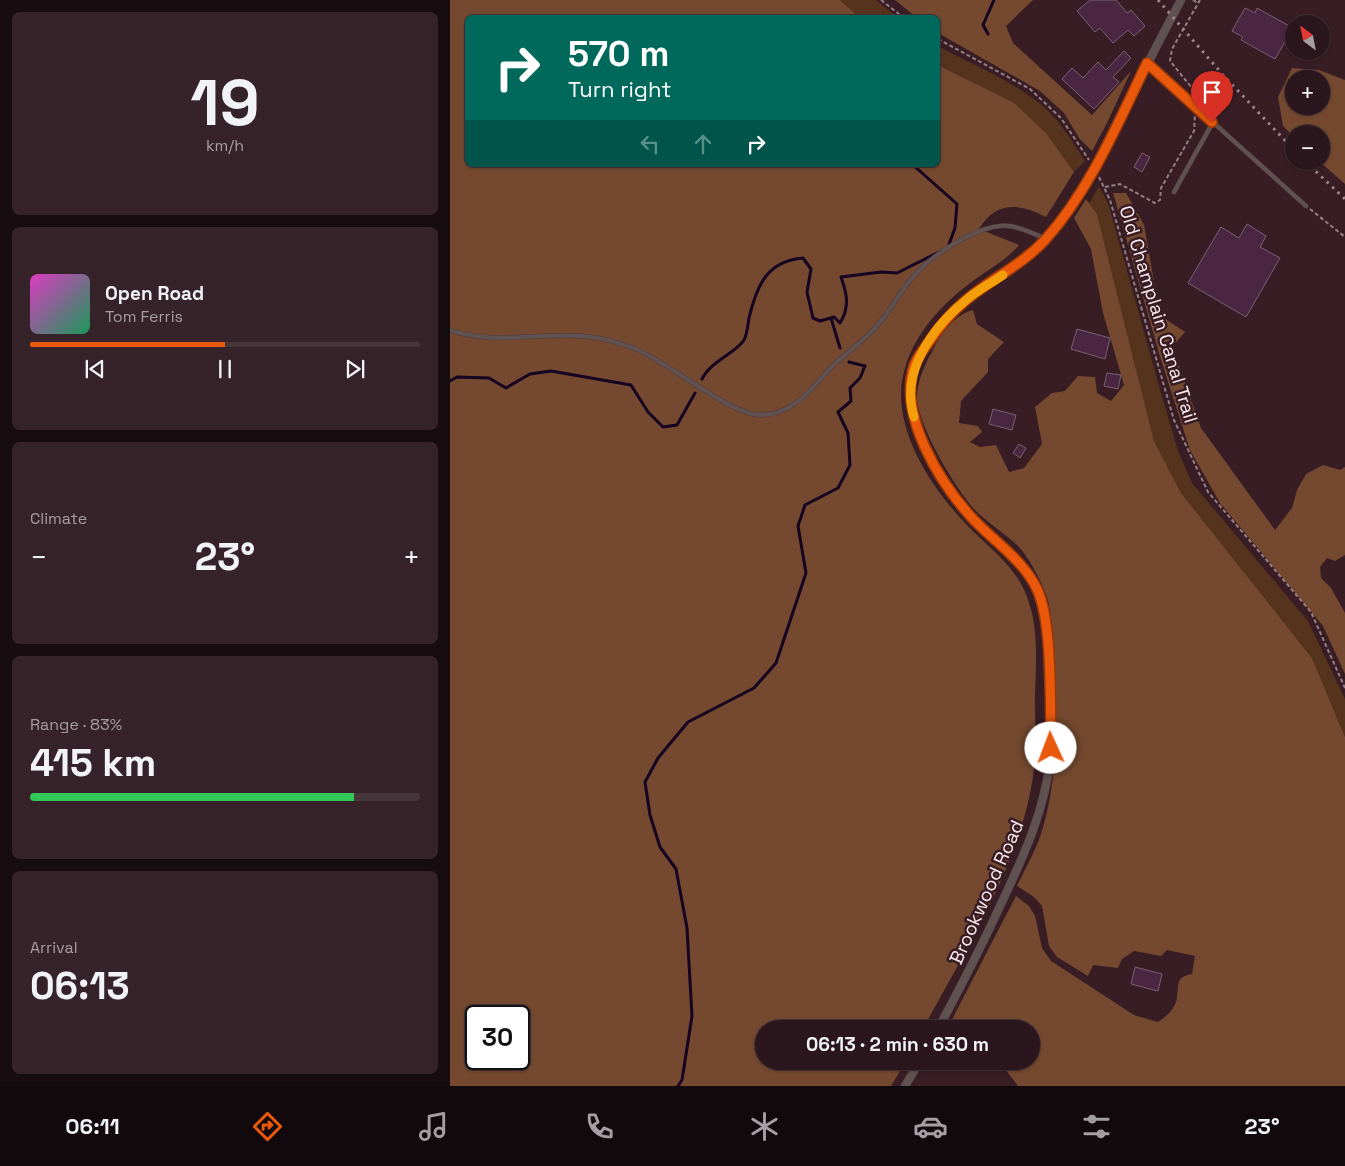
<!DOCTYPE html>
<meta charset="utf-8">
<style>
:root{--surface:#2a161c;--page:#362329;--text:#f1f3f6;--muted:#a59fa3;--line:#46353b;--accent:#ea580c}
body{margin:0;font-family:"Space Grotesk",sans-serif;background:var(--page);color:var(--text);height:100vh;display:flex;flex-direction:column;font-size:19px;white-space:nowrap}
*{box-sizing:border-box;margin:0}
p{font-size:16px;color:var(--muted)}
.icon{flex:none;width:28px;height:28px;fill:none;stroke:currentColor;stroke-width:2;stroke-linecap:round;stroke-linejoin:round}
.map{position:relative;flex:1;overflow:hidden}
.panel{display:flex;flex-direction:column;gap:12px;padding:12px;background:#170c0f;width:450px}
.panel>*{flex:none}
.top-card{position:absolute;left:15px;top:15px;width:475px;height:152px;border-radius:8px;box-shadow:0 1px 4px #0004,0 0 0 1px var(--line);background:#00695c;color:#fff;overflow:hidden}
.needle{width:32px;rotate:328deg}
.fabs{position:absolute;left:835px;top:15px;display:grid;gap:10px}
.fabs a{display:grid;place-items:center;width:45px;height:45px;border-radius:50%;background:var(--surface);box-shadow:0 1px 4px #0004,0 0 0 1px var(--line);font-size:25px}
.speed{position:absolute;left:15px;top:1005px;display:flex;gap:10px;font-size:25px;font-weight:700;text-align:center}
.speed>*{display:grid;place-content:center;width:65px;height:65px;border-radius:50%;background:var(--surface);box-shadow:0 1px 4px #0004,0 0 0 1px var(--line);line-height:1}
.speed .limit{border:2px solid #111;border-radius:8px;background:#fff;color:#111}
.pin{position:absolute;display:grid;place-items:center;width:42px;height:42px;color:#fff;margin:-51px -21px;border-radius:50% 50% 50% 0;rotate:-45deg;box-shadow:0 0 5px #0007}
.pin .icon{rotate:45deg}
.me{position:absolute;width:55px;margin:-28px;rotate:358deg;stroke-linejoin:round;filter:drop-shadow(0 0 4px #0008)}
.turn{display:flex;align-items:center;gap:18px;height:105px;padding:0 20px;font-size:22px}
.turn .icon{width:65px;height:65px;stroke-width:2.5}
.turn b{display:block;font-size:35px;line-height:42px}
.lanes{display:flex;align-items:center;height:48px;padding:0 20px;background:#0003;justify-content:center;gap:25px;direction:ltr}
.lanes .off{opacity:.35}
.big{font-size:38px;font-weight:800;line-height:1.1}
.panel .tile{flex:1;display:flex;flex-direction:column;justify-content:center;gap:8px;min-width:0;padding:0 18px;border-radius:8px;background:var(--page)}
.panel .dial{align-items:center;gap:0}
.dial b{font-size:65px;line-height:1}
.song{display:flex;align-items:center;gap:15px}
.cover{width:60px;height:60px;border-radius:8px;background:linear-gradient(135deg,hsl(310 70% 55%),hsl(150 70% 35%))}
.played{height:5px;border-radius:2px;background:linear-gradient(90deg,var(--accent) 50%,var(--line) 50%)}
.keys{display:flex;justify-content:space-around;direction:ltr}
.heat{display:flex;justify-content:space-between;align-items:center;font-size:28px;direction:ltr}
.charge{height:8px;border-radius:4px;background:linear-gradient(90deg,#34c759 83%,var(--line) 0)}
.trip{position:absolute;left:305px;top:1020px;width:285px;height:50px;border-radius:25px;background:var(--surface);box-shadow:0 1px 4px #0004,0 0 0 1px var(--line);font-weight:800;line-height:50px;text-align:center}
.tab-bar{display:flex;height:80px;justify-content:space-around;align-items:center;background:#11090b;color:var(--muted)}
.tab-bar .icon{width:35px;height:35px}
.tab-bar .current{color:var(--accent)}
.tab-bar b{font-size:22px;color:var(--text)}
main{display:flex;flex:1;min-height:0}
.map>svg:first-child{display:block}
.green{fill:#56331d}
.forest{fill:#74492f;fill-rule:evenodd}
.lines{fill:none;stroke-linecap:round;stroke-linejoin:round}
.stream{stroke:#160221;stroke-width:3}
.building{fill:#4b2643;stroke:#796072}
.lane-casing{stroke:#543a41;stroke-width:5}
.street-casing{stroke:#543a41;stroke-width:9}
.path{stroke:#957e84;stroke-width:2;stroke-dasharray:4 2.5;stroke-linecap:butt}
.lane{stroke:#605250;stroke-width:4}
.street{stroke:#605250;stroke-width:8}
.rail{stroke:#9d868c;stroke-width:3;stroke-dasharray:2.5 5;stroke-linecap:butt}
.route-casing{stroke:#983908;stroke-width:12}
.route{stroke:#ea580c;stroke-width:9}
.slow{stroke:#f59e0b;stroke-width:9}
.labels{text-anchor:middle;stroke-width:5;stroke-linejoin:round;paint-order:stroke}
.street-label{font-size:19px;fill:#fdeaee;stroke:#381d25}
</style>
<main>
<section class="panel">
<div class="tile dial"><b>19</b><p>km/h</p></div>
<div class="tile">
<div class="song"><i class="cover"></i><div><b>Open Road</b><p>Tom Ferris</p></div></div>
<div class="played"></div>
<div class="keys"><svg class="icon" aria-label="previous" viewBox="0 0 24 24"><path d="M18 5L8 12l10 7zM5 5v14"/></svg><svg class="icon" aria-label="pause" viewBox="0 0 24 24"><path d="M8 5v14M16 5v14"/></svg><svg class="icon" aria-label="next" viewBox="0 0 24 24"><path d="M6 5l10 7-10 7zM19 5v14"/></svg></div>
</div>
<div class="tile"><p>Climate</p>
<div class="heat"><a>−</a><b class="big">23°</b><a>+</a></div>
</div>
<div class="tile"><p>Range · 83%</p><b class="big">415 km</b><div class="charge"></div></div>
<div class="tile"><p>Arrival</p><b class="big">06:13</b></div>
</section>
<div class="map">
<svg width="895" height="1086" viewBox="0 0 895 1086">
<rect width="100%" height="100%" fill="#381d25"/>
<path class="green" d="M 390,0 L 426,0 L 447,17 L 409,17 Z
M 488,46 C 521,64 559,79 589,103 C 608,117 622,141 635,161 L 624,172 L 596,133 L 522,82 L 488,65 Z
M 649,186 L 659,206 L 713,400 L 728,451 L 742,483 L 858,621 L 895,699 L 895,737 L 862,658 L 731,493 L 704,441 L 647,214 L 639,204 Z"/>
<path class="forest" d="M 0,0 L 390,0 L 409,17 L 18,18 L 18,165 L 488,165 L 488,65 L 564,103 L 596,133 L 624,172 L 596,217 C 569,203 546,201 529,229 L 569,245 C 558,259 542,267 527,278 C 496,300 466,330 455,368 C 438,423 479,484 514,522 C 537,547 565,564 577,597 C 589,628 586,663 585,696 C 585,720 586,744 584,768 C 574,859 516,949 473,1029 L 314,1029 L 314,1061 L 456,1061 L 441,1086 L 0,1086 ZM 26,1016 L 69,1016 L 69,1059 L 26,1059 Z
M 445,0 L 583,0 L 556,26 L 563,43 L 642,115 L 681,71 L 658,121 L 642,151 L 629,138 L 614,113 L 590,91 L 488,33 L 488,18 L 466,17 Z
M 842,68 L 869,70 L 895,80 L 895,184 L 869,161 L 871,161 L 871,134 L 844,134 L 844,137 L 833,126 L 828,97 ZM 844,79 L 871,79 L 871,106 L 844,106 Z
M 663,193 L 676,193 L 694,225 L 705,287 L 705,312 L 735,332 L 722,347 L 751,428 L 825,530 L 842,508 L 847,490 L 856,474 L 873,465 L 890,470 L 895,467 L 895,555 L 885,561 L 877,558 L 870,567 L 871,578 L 881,588 L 895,613 L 895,674 L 873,626 L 770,503 L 740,450 L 711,360 Z
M 636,199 L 647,214 L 704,441 L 731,493 L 862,658 L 895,737 L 895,1086 L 568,1086 L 549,1061 L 581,1061 L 581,1029 L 497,1029 L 566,896 L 579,906 L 585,916 L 592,948 L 601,961 L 684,1015 L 708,1022 C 717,1016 726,1008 727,997 C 729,983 726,977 742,974 L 745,956 L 717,950 L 711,956 L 684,951 L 672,959 L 668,968 L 643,965 L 638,976 L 607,957 L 599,946 L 592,906 L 584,897 L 567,886 C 575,869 585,852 591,834 C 608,780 607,724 604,669 C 603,648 603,625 599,605 C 596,588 579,557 567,545 C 555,534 541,525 529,514 C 508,494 468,427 467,398 C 467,382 474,366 482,352 C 490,334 504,315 523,310 L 527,324 L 554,342 L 538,359 L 538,372 L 511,401 L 509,423 L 528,426 L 532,432 L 520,442 L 530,447 L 546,445 L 559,472 L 574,468 L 592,444 L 585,407 L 602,393 L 615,391 L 628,376 L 645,377 L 647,393 L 661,401 L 674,385 L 653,313 L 641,249 L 624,218 Z"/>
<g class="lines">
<path class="stream" d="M 538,34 L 533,25 L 544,0
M 488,110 L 488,114
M 463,165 L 507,204 L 505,228 L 498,247
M 381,318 L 390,348
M 252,379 C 262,360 286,353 294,340 C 297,335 298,324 299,318 C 307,285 317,261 353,258 L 361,269 L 357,292 L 363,318 L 370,321 L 384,317 L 390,323 C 400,307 397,294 391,277 L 431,272 L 447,273 L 493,250
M 0,381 L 7,377 L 39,378 L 56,388 L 80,374 L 101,371 L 181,385 L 198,412 L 213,427 L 227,425 L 245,393
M 228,1086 L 232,1080 L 242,1016 L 237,928 L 226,869 L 210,847 L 200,815 L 195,782 L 208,758 L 238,722 L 304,688 L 326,663 L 356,573 L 348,526 L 355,505 L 388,488 L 400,465 L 398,433 L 388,412 L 401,401 L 400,388 L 410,378 L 415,366 L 399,362"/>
</g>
<path class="building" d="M 640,0 L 666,0 L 677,13 L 681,10 L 695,26 L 684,36 L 678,30 L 663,43 L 650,28 L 645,32 L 627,11 Z
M 795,8 L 805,13 L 807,8 L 843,28 L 825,59 L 791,40 L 793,37 L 782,31 Z
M 674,51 L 681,58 L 663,77 L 669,82 L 644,109 L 612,79 L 622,68 L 633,78 L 648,62 L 656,70 Z
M 692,153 L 700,157 L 692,172 L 684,167 Z
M 797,224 L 816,236 L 810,247 L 830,258 L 796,317 L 738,283 L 771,227 L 789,238 Z
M 627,329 L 660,338 L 655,359 L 621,349 Z
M 657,373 L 671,375 L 668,389 L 654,386 Z
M 543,409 L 566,415 L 562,430 L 539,424 Z
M 569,444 L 576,448 L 570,458 L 563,453 Z
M 685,967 L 712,974 L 708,991 L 681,984 Z"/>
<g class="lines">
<defs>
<path id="lane" d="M 697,63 L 856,206
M 724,192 L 763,122
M 0,330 C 43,345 87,333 131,336 C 148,337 167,342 183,348 C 217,360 281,417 313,415 C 342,414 360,391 377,372 C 392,355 412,343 427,326 C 440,311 450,292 463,277 C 481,255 531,222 560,226 C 572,228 585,234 596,239"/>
<path id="street" d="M 488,1029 C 510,988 531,948 550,906 C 574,856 598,804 601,748 C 602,722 599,695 598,670 C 597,637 596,600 576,572 C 562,552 543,539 526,522 C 492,489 456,427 462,378 C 464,364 471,353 479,341 C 489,327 502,312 515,301 C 542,279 573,266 596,239 C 627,203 649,159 670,117 C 690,78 710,39 731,0
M 455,1086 L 470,1061"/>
</defs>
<use href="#lane" class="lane-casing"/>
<use href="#street" class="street-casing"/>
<path class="path" d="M 431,0 L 454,18
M 743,0 L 748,3
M 488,39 L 580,89 L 611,118 L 639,160
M 750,102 L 751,99 L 720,61 L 722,49 L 750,0
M 649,177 L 660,200 L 724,420 L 758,492 L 861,612 L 895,688
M 655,187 L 670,184 L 705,203 L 710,200 L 711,188 L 744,131 L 745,113
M 860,209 L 895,237"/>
<use href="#lane" class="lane"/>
<use href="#street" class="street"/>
<path class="rail" d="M 708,0 L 774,76 L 844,150
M 855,161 L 895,199"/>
</g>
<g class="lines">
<defs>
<path id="route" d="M 601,748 C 600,709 603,622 587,589 C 573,560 546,543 524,520 C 491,485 448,416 464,366 C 467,357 474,349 479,342 C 489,327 501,313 514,302 C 540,279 571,266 595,240 C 640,190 668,123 697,63 L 762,122"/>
</defs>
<use href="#route" class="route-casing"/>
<use href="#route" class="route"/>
<path class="slow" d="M 464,417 C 450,373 482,328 515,301 C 526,291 540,284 553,275"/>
</g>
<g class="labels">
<g class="street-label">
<text transform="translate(709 314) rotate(73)" y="7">Old Champlain Canal Trail</text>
<text transform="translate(536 892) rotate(-66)" y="7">Brookwood Road</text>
</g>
</g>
</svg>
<div class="fabs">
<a><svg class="needle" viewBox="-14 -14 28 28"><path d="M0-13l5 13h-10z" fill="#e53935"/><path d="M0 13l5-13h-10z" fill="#a59fa3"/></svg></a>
<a>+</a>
<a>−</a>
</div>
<div class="speed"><div class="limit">30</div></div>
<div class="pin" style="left:762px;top:122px;background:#d93025"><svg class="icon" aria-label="arrive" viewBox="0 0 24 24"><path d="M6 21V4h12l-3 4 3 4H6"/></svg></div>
<svg class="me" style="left:601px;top:748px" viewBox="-20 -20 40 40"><circle r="19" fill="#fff"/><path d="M0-13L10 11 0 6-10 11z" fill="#ea580c"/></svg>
<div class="trip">06:13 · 2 min · 630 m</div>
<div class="top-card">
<div class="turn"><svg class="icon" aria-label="right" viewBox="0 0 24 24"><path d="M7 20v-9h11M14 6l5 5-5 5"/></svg><div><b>570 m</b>Turn right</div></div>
<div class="lanes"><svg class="icon off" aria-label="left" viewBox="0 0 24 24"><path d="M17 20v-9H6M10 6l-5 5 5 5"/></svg><svg class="icon off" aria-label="ahead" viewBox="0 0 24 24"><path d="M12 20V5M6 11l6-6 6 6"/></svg><svg class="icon" aria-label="right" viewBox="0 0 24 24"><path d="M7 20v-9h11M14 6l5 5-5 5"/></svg></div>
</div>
</div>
</main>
<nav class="tab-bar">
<b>06:11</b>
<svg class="icon current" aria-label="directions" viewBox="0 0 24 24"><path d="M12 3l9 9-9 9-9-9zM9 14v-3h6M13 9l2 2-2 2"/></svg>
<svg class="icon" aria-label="music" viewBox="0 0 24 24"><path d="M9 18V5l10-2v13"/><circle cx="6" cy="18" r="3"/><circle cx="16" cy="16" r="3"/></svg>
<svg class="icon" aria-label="phone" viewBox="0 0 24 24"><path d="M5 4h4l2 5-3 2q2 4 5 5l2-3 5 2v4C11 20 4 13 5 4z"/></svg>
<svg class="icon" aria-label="climate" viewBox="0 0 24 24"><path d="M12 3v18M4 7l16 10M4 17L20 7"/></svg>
<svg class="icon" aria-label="car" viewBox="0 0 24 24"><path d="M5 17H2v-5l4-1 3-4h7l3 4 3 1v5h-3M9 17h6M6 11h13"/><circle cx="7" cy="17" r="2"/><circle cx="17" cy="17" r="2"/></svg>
<svg class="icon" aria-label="filters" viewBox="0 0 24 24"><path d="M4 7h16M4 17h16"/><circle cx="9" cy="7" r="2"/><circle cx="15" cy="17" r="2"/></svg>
<b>23°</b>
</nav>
